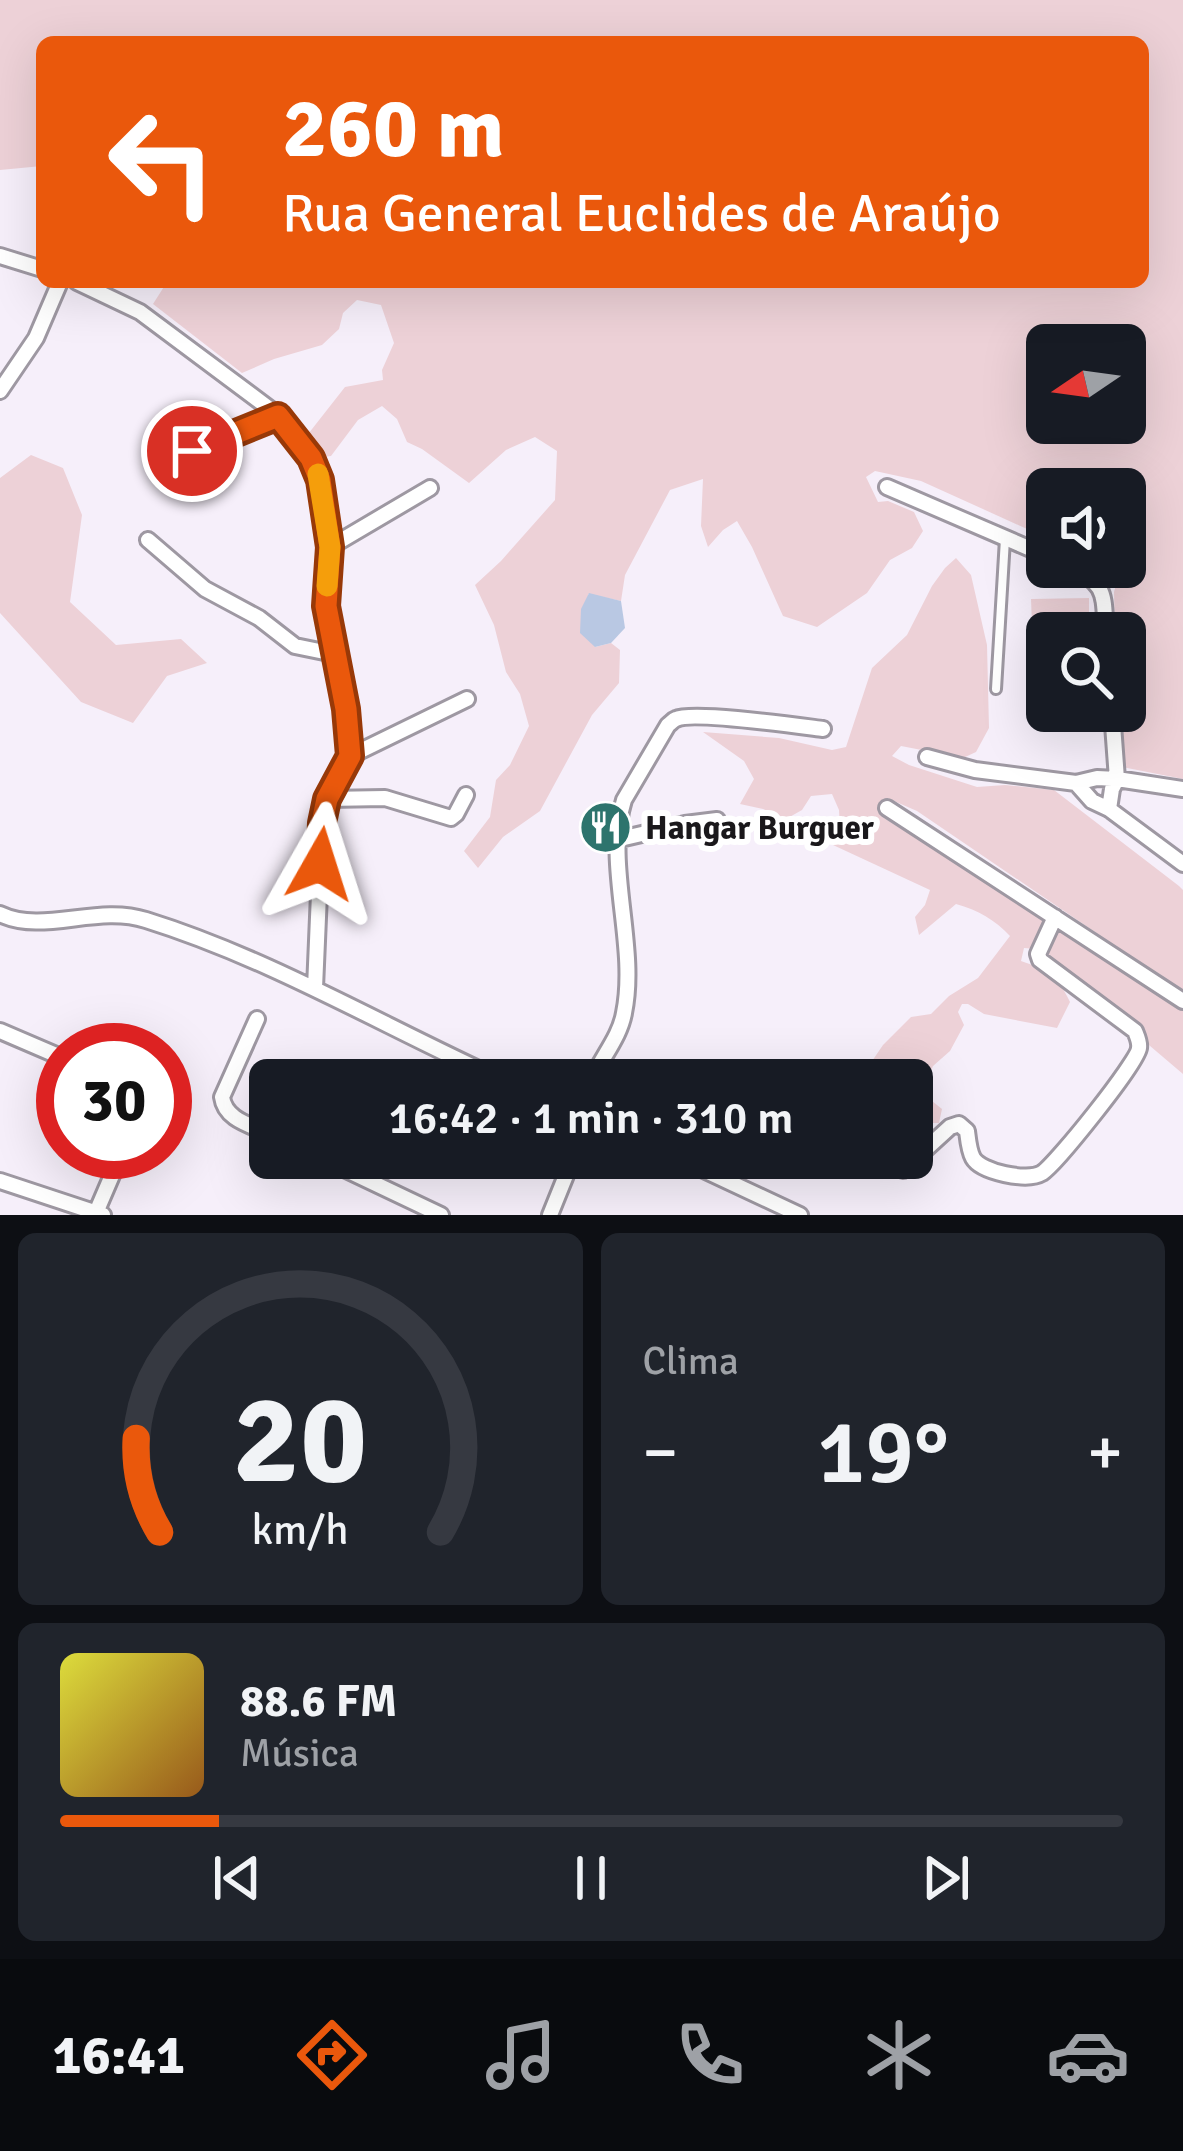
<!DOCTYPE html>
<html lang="pt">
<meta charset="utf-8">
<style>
:root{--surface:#171b24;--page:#20242c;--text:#f1f3f6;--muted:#9ea1a6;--line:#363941;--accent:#ea580c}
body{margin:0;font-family:Signika,sans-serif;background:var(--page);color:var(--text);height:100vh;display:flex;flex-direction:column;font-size:45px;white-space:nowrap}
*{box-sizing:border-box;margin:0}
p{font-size:39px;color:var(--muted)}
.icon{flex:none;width:66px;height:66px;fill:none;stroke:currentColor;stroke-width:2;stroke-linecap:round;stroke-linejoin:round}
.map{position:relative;height:1215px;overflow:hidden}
.drawer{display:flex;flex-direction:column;gap:18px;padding:18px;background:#0d0f14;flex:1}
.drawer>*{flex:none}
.banner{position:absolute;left:36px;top:36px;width:1113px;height:252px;border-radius:18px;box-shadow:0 12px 48px #0002;background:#ea580c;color:#fff;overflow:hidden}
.needle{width:78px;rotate:257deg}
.buttons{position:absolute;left:1026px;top:324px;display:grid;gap:24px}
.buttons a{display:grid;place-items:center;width:120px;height:120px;border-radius:18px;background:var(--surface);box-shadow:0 12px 48px #0002;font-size:60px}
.speed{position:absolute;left:36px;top:1023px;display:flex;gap:24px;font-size:60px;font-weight:700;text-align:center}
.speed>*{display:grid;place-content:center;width:156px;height:156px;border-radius:50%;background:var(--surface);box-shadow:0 12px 48px #0002;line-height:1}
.speed .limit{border:18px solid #d22;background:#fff;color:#111}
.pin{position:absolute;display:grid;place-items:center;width:102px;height:102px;color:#fff;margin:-51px;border:6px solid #fff;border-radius:50%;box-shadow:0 3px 12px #0007}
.me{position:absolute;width:132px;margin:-66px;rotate:6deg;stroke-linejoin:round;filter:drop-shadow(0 0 9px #0008)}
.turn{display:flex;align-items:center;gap:42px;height:252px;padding:0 48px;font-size:54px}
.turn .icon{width:156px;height:156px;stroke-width:2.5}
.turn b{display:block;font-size:84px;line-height:102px}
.big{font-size:90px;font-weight:600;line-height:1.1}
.drawer .card{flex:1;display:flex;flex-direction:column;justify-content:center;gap:18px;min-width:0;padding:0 42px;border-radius:18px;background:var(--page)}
.drawer .dial{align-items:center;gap:0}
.dial svg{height:312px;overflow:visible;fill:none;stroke:var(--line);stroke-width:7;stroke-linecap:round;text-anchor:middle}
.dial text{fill:var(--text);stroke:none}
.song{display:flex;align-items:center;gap:36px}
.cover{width:144px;height:144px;border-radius:18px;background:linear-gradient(135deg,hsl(60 70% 55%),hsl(30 70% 35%))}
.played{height:12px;border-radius:6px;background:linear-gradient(90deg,var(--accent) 15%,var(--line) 15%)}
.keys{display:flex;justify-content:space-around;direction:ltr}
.heat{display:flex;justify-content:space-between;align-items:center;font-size:66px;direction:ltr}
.drawer .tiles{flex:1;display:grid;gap:18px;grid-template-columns:1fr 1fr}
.card:last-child{grid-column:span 2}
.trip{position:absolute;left:249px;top:1059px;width:684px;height:120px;border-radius:18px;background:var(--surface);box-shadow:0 12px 48px #0002;font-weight:600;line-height:120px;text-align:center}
.dock{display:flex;height:192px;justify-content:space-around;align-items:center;background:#090b0e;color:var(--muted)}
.dock .icon{width:84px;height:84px}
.dock .selected{color:var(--accent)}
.dock b{font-size:54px;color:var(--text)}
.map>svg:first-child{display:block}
.green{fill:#edd1d7;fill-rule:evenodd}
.water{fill:#b9c8e3}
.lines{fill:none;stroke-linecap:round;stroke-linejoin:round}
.service-casing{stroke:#9e98a2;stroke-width:14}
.minor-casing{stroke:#9e98a2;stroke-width:20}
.service{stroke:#fff;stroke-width:8}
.minor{stroke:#fff;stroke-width:14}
.route-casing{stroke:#983908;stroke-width:30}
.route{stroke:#ea580c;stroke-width:21}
.slow{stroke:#f59e0b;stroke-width:21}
.labels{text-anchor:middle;stroke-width:12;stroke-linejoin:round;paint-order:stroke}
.poi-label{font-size:33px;font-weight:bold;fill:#1a181b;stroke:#fff;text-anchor:start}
</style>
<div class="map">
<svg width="1183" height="1215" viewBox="0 0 1183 1215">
<rect width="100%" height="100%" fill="#f6effa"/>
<path class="green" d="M 0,0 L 1183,0 L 1183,779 L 1122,767 L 1116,711 L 1125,711 L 1125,633 L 1115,633 L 1114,592 L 1121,567 L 1125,567 L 1128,539 L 1125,534 L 1125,489 L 1047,489 L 1047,538 L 921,481 L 875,471 L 866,477 L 878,502 L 888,501 L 914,512 L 923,531 L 912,548 L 890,560 L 867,593 L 817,627 L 783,616 L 752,547 L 737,521 L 723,530 L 708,547 L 701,526 L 703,479 L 670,490 L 625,575 L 621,601 L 588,594 L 595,647 L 611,643 L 620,650 L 619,683 L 592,715 L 540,811 L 503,837 L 478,868 L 464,851 L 490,817 L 496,780 L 510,765 L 529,726 L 520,694 L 506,672 L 494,625 L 475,585 L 501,561 L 555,500 L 557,451 L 535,437 L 506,450 L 469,483 L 422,449 L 407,442 L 397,419 L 382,406 L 358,420 L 331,456 L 317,458 L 305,438 L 345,387 L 383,380 L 382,370 L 394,343 L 381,305 L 357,300 L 343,313 L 339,329 L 322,345 L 274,359 L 242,373 L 153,304 L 167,282 L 1143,282 L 1143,42 L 42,42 L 42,166 L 0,170 ZM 1047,345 L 1125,345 L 1125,423 L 1047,423 Z
M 31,455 L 63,468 L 82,515 L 70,602 L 116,645 L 181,639 L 207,663 L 167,676 L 133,723 L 81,702 L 0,613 L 0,478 Z
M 956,558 L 971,575 L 987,645 L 989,728 L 976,752 L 963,758 L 901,746 L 892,756 L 909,765 L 977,787 L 1005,785 L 1054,790 L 1179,886 L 1183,890 L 1183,992 L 917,811 L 887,798 L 878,806 L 884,818 L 1011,896 L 1183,1009 L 1183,1074 L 1036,949 L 1024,948 L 1021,961 C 1048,970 1058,976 1070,1002 L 1057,1028 L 984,1014 L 968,1004 L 962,1004 L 958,1012 L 964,1025 L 950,1051 L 933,1066 L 925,1085 L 932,1101 L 942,1109 L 939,1123 L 912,1123 L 912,1080 L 833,1080 L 842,1066 L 853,1064 L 868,1067 L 883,1045 L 911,1017 L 931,1014 L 949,996 L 978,978 L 1010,936 C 995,920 978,910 956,904 L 919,935 L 915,917 L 925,905 L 930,890 L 833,845 L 820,835 L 840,830 L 839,810 L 832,794 L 811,796 L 802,810 L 786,819 L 763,809 L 740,804 L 754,779 L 744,761 L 703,732 L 779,738 L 832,750 L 846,747 L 872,668 L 907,635 L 932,586 L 945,568 Z
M 1089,598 L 1089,623 L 1032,625 L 1031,599 Z"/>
<path class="water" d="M 589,593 L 621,601 L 625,628 L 611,643 L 595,647 L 580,633 L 581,609 Z"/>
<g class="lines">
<defs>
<path id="service" d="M 996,689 L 1005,539"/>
<path id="minor" d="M 0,256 L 42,269
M 77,282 L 140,312 L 278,415 L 311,458 L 320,480 L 330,547 L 326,606 L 346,709 L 350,756 L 327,799 L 322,823 L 315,988
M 0,391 L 36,338 L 60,282
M 173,457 L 278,415
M 887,487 L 1047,556
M 148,540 L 205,589 L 259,618 L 295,646 L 334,654
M 330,547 L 430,488
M 1070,567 C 1108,584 1103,595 1106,633
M 350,756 L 467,699
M 927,757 L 975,770 L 1076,783 L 1097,778 L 1117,779 L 1183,789
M 1076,783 L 1092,801 L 1109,809 L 1183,864
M 327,799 L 385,798 L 451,818 L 456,814 L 466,795
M 887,808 L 1183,1001
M 1109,809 L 1112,789 L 1117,779 L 1112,711
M 620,839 L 685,824 L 717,820
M 0,914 C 44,935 96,904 146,920 C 271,959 383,1026 502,1080
M 257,1019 L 222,1097 C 225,1120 251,1125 270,1134
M 0,1031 L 63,1058
M 592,1080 C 601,1058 620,1037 624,1013 C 638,945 604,864 624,800 L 668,725 C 671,723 673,720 676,719 C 692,711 799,726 823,729
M 321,1158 L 441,1215
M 678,1158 L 800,1215
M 903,1170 L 950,1127 L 959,1124 L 967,1131 C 968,1139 969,1151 973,1158 C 981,1172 1027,1182 1042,1173 C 1056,1164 1138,1062 1139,1048 C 1140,1042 1137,1036 1135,1031 L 1040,960 L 1038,954 L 1055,917
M 0,1181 L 103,1215
M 95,1215 L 122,1152
M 550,1215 L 573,1158"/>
</defs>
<use href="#service" class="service-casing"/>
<use href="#minor" class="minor-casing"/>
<use href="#service" class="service"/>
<use href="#minor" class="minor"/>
</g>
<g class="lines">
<defs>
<path id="route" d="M 192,451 L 278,416 L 311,458 L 320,480 L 330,547 L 326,606 L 346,709 L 350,756 L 327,799 L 322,823 L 320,864"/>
</defs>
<use href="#route" class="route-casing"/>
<use href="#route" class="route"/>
<path class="slow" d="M 318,474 L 330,547 L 327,586"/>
</g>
<defs>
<symbol id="restaurant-disc" viewBox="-11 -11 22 22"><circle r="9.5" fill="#2d746d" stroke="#fff"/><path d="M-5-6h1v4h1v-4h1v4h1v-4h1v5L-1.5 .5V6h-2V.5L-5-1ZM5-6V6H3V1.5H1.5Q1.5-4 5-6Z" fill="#fff"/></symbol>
</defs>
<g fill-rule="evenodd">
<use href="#restaurant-disc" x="576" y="798" width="59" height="59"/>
</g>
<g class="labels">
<g class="poi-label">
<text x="645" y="839">Hangar Burguer</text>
</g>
</g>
</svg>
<div class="buttons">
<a><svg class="needle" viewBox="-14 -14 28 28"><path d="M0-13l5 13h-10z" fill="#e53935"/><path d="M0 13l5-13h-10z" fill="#9ea1a6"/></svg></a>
<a><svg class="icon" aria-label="sound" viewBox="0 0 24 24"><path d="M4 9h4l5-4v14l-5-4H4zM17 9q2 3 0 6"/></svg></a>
<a><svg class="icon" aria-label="search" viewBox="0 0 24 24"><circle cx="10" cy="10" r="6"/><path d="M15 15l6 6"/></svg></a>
</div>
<div class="speed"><div class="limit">30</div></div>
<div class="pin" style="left:192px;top:451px;background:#d93025"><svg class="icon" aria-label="arrive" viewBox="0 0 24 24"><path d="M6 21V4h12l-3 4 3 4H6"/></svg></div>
<svg class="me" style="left:320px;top:864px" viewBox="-20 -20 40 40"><path d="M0-17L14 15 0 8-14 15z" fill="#ea580c" stroke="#fff" stroke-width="4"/></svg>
<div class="trip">16:42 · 1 min · 310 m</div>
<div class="banner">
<div class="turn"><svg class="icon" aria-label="left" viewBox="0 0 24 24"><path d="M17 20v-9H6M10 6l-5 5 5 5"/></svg><div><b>260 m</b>Rua General Euclides de Araújo</div></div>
</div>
</div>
<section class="drawer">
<div class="tiles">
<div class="card dial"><svg viewBox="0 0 100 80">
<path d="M14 69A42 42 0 1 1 86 69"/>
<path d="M14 69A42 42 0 0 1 8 45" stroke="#ea580c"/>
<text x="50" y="56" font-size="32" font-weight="700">20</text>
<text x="50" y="72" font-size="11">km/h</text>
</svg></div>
<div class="card"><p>Clima</p>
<div class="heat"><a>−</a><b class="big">19°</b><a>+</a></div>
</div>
<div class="card">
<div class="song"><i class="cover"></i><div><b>88.6 FM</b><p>Música</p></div></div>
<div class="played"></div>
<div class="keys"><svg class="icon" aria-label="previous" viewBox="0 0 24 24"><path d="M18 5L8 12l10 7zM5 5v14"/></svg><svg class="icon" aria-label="pause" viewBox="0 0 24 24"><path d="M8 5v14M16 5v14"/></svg><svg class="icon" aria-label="next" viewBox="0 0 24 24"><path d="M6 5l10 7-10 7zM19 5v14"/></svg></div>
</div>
</div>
</section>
<nav class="dock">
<b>16:41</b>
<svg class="icon selected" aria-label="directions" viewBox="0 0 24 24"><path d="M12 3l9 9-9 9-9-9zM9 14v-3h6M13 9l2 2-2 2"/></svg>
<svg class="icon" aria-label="music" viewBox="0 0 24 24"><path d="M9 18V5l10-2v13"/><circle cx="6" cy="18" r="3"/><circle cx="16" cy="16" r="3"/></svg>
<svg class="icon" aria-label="phone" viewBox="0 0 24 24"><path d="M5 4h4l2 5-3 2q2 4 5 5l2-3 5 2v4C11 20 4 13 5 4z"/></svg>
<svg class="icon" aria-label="climate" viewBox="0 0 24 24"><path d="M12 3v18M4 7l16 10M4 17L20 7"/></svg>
<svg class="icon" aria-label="car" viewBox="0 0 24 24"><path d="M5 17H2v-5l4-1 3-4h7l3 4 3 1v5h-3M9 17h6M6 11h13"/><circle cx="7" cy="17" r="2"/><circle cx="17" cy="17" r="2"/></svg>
</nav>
